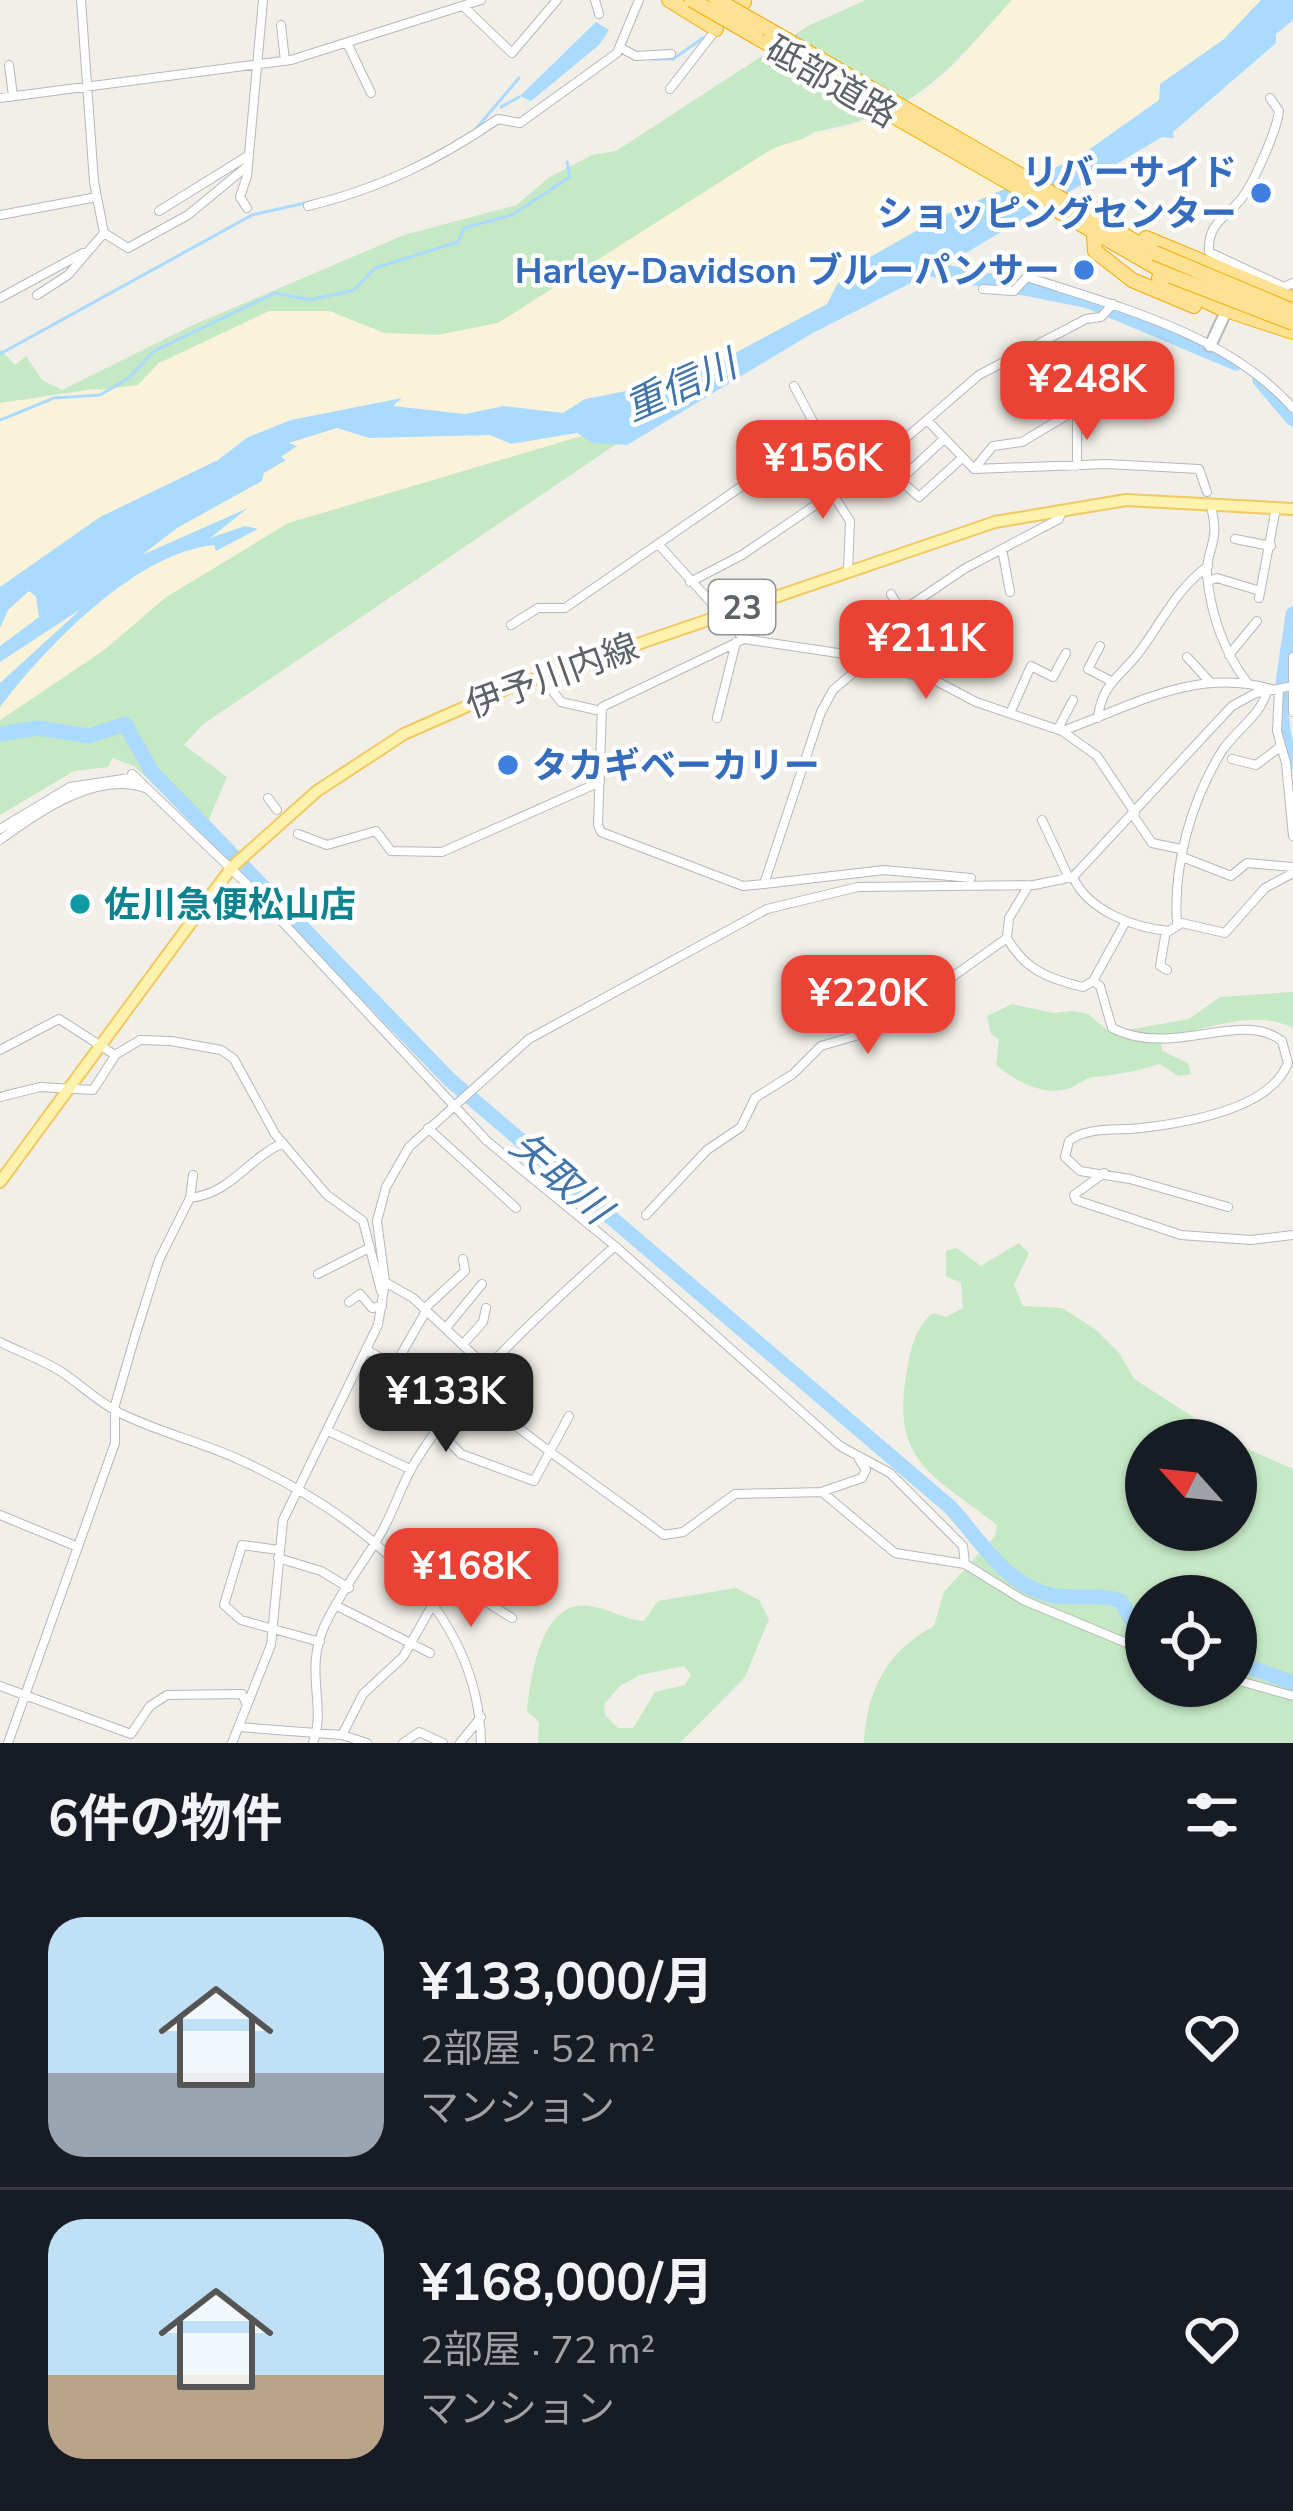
<!DOCTYPE html>
<html lang="ja">
<head>
<meta charset="utf-8">
<style>
  body { margin:0; font-family:"Nunito Sans","Noto Sans JP",sans-serif; background:#20242c; color:#f1f3f6; height:100vh; display:flex; flex-direction:column; font-size:45px; white-space:nowrap }
  * { box-sizing:border-box; margin:0 }
  p { font-size:39px; color:#9ea1a6 }
  .icon { flex:none; width:66px; height:66px; fill:none; stroke:currentColor; stroke-width:2; stroke-linecap:round; stroke-linejoin:round }
  .map { position:relative; height:1743px; overflow:hidden }
  .panel { display:flex; flex-direction:column; background:#171b24; flex:1 }
  .panel>* { flex:none }
  .needle { width:78px; rotate:297deg }
  .tools { position:absolute; left:1125px; top:1419px; display:grid; gap:24px }
  .tools a { display:grid; place-items:center; width:132px; height:132px; border-radius:50%; background:#171b24; box-shadow:0 3px 9px #0004; font-size:60px }
  .price { position:absolute; translate:-50% -102px; padding:0 27px; border-radius:24px; background:#ea4335; color:#fff; font-size:39px; line-height:78px; filter:drop-shadow(0 3px 6px #0008) }
  .price::after { content:''; position:absolute; left:50%; top:72px; width:36px; height:27px; margin-left:-18px; background:inherit; clip-path:polygon(0 0,100% 0,50% 100%) }
  .price.active { background:#222; color:#fff }
  ul { padding:0; list-style:none }
  li { display:flex; align-items:center; gap:36px; height:300px; padding:0 48px }
  li+li { border-top:3px solid #363941 }
  li span { display:grid; place-items:center; flex:none; width:336px; height:240px; border-radius:36px; color:#555 }
  li>.icon { margin-inline-start:auto }
  span .icon { width:144px; height:144px; fill:#fffc; stroke-width:1 }
  li b { font-size:51px }
  h2 { display:flex; justify-content:space-between; align-items:center; height:144px; padding:0 48px; font-size:51px }
  .map>svg:first-child { display:block }
  .green { fill:#c5e8c5; fill-rule:evenodd }
  .sand { fill:#fbf3d9 }
  .water { fill:#aadaff }
  .lines { fill:none; stroke-linecap:round; stroke-linejoin:round }
  .stream { stroke:#aadaff; stroke-width:3 }
  .river { stroke:#aadaff; stroke-width:15 }
  .street-casing { stroke:#b5b8bc; stroke-width:10 }
  .secondary-casing { stroke:#b6babf; stroke-width:14 }
  .primary-casing { stroke:#f2c960; stroke-width:14 }
  .highway-casing { stroke:#f9ab00; stroke-width:16 }
  .street { stroke:#fff; stroke-width:8 }
  .secondary { stroke:#fff; stroke-width:10 }
  .primary { stroke:#fff2af; stroke-width:10 }
  .highway { stroke:#fde293; stroke-width:14 }
  .highway-bridge-casing { stroke:#f9ab00; stroke-width:16; stroke-linecap:butt }
  .highway-bridge { stroke:#fde293; stroke-width:14 }
  .shop-dot { fill:#3f7fe0; stroke:#fff; stroke-width:4.5 }
  .culture-dot { fill:#0f9aa8; stroke:#fff; stroke-width:4.5 }
  .labels { text-anchor:middle; stroke-width:9; stroke-linejoin:round; paint-order:stroke }
  .shield { fill:#fff; stroke:#8f9295; stroke-width:3 }
  .shield-label { font-size:33px; font-weight:bold; fill:#5f6368 }
  .street-label { font-size:36px; fill:#5f6368; stroke:#fff }
  .shop-label { font-size:36px; font-weight:bold; fill:#366cbe; stroke:#fff; text-anchor:end }
  .culture-label { font-size:36px; font-weight:bold; fill:#0d838f; stroke:#fff; text-anchor:start }
  .water-label { font-size:39px; font-style:italic; fill:#4174aa; stroke:#fff }
</style>
</head>
<body>
<div class="map">
<svg width="1293" height="1743" viewBox="0 0 1293 1743">
  <rect width="100%" height="100%" fill="#f1efe8"/>
  <!-- green -->
  <path class="green" d="M866 0H1012C942 76 921 112 814 132L498 323 438 335 384 333 329 311 159 363 138 385 119 391 93 389 0 403V349L15 365 26 356 42 380 62 390 193 325 404 235 517 205 548 178 592 155 616 151 808 26Z
    M665 411 202 725 184 745 227 777 204 831 134 766 112 758 108 767 74 771 0 815V720L104 650 166 597 288 523Z
    M1293 992V1028C1254 1007 1202 1032 1161 1037L1162 1051 1188 1063 1191 1074 1178 1076 1160 1064C1137 1071 1117 1075 1093 1077 1083 1079 1077 1086 1067 1089 1042 1096 1014 1080 996 1065L999 1040 991 1034 987 1016 1012 1004 1053 1013 1072 1011 1088 1014 1111 1033 1189 1019 1220 997Z
    M1019 1243 1029 1253 1014 1285 1023 1306 1062 1308 1095 1329 1120 1354 1134 1379 1229 1440H1146V1530H1236V1444L1293 1469V1743H864C867 1690 886 1652 934 1626L944 1592 995 1536 997 1525C932 1474 890 1462 907 1370 911 1348 915 1328 933 1313L946 1317 963 1308 961 1283 946 1276V1251L956 1248 981 1266ZM1146 1596H1236V1686H1146Z
    M736 1588 759 1600 769 1619 745 1677 680 1743H538L539 1722 527 1711C531 1678 540 1599 589 1606 608 1608 625 1620 644 1621L658 1601ZM684 1666 691 1674 685 1685 655 1692 633 1728H618L605 1715 604 1704 620 1686 640 1675Z"/>
  <!-- sand -->
  <path class="sand" d="M1012 0H1293L1217 82 665 411 288 523 166 597 104 650 0 720V403L138 385 159 363 269 311H329L384 333 438 335 498 323 772 149C823 129 885 125 929 90 960 65 985 29 1012 0Z"/>
  <!-- water -->
  <path class="water" d="M1261 0H1293V20L1276 34V43L1173 132 1174 138 1162 137 942 267 811 334 627 445 593 443 577 433 511 444 490 435 369 438 337 428 289 443 297 446 281 457 286 460 264 473 262 481 177 528 142 555 248 508 210 538 245 526 258 529 216 551 214 545C135 553 47 646 0 707V683L81 609 0 662V646L39 617 36 597 29 591 8 610 0 628V587L100 517 218 460 248 437 291 420 402 398 393 406 465 414 504 406 563 413 585 399 646 387 718 362 827 304 837 284 858 264 942 216 1077 158 1159 100 1160 84 1224 39Z
    M596 22 609 30 599 45 531 101 520 96Z"/>
  <g class="lines">
    <!-- stream -->
    <path class="stream" d="M651 59H673L703 38
      M501 107 519 97
      M475 130 519 78
      M0 354 252 215 314 201
      M0 420 54 398 100 395 129 378 154 351 275 293 310 300 354 290 375 268 458 242 464 228 512 215 570 177 567 162"/>
    <!-- river -->
    <path class="river" d="M916 266 1089 301 1236 363
      M1260 380 1293 419
      M1293 614C1288 660 1270 720 1293 762
      M0 734 38 728 89 736 125 724 152 772 450 1080 950 1507C981 1540 1006 1588 1056 1596 1078 1599 1099 1593 1121 1601L1136 1628 1146 1634
      M1236 1662 1293 1683"/>
    <defs>
      <path id="street" d="M595 0 599 14
        M464 7 512 53 557 0
        M281 25 285 61
        M348 45 371 93
        M621 48 636 56 671 54
        M9 65 13 96
        M670 89 718 27
        M0 98 291 60 481 0
        M1270 98 1279 111C1277 130 1254 182 1242 198 1226 218 1207 223 1209 252L1284 287 1293 283
        M308 206C379 189 438 160 498 119L520 123 617 53 639 0
        M247 208 240 197 247 176 263 0
        M159 211 246 157
        M0 215 97 197
        M104 233 128 248 188 215 245 168
        M983 289 1014 291 1027 277C1119 307 1227 334 1293 408
        M37 295 68 275 104 233 94 182 81 0
        M0 298 83 253
        M927 420 974 469 1107 464 1199 469 1207 492
        M1077 420V466
        M819 433 857 474
        M944 439 900 480 919 497 961 459
        M794 463 818 499
        M974 469 993 446 1022 442 1067 415
        M830 490 850 521 848 571
        M1212 511C1220 542 1205 552 1207 576 1211 613 1223 650 1246 681
        M1235 539 1271 546
        M660 546 744 639 838 653 938 682 976 702 1062 731 1097 756 1135 813
        M1002 549 1010 592
        M1208 581 1217 578 1260 591
        M690 582 742 555 877 463 979 375 1086 319 1101 317 1113 304
        M891 594 900 610
        M1259 598 1276 508
        M511 625 538 608H565L819 433 794 386
        M744 639 602 707 598 825 601 832 743 886 764 884 821 712 833 690 865 663
        M1100 646 1088 669 1111 681
        M840 653 964 569 1059 519 1062 510
        M1229 655 1257 621
        M1187 657 1210 682
        M1293 657V712
        M543 678 561 702 601 711
        M1279 689 1277 731 1286 763 1293 836
        M1012 709 1031 666 1053 677 1066 653
        M717 718 736 642
        M1098 718C1101 686 1119 677 1137 655 1161 624 1175 590 1208 566
        M1058 729 1073 700
        M1062 731C1133 706 1195 667 1271 689
        M1232 759 1256 765 1280 747
        M132 774 247 884 487 1141 615 1246 840 1446 890 1473 963 1546 965 1564 895 1553 822 1492 735 1494 683 1532 664 1535C599 1486 531 1441 468 1388
        M268 798 277 810
        M1133 815 1152 843 1181 849
        M1042 820 1069 878
        M0 829 70 787 136 777
        M298 834 327 845 376 831 391 851 442 852 600 782
        M0 840C38 812 96 771 145 788
        M1185 858 1231 876 1247 863 1293 867
        M1073 877C1088 911 1135 928 1169 931L1182 923 1225 933 1265 888 1293 873
        M764 884 884 870 971 878
        M1126 921 1093 981 1100 986 1112 1028C1172 1059 1241 1009 1282 1041L1288 1063C1270 1110 1185 1123 1141 1128 1118 1131 1087 1126 1069 1141L1065 1157 1080 1171 1130 1179 1228 1207
        M1177 923C1173 866 1191 801 1222 751 1235 731 1262 714 1267 691
        M1166 931 1160 966 1167 970
        M1007 938 1009 918 1029 885
        M0 1050 59 1019 115 1055 140 1040 171 1041 221 1050 234 1059 275 1134 327 1195 363 1221 381 1291
        M0 1097 40 1087 93 1090 115 1056
        M428 1128 516 1208
        M1104 1173 1074 1195 1076 1200 1181 1235 1251 1240 1293 1235
        M190 1198 193 1175
        M646 1215 707 1150 741 1127 755 1098 793 1074 821 1046 879 1029 1007 938C1025 970 1049 979 1083 987L1093 981
        M318 1274 369 1248
        M385 1282 413 1298 486 1367
        M349 1302 360 1294 372 1308 382 1306
        M424 1309 465 1271 463 1259
        M446 1328 482 1284
        M0 1342C21 1353 47 1361 66 1375 83 1387 99 1402 118 1412 157 1432 199 1441 238 1459 353 1511 479 1604 481 1743
        M464 1343 483 1322 486 1308
        M367 1350 390 1363 399 1358 426 1311
        M437 1429 461 1454 534 1481 569 1416
        M328 1431 410 1469
        M824 1491 862 1478 866 1470 859 1459
        M0 1515 78 1547
        M388 1549 415 1557 512 1618
        M279 1550 242 1545 224 1605 241 1620 320 1642
        M278 1558 321 1571 349 1588
        M965 1564 1023 1600 1146 1651
        M337 1606 430 1653
        M1236 1680 1293 1696
        M0 1686 131 1734 150 1706 167 1695 242 1694 247 1705
        M239 1727 342 1735 367 1743
        M342 1735 363 1694 403 1657 459 1558
        M8 1743 115 1443V1405L136 1333 159 1260 190 1198C232 1193 247 1159 283 1143
        M232 1743 271 1645 283 1520 378 1325 385 1282 377 1221 386 1187 409 1147 529 1039 767 909 858 887 1034 885 1073 877 1232 706 1256 693 1293 686
        M313 1743C327 1705 304 1674 324 1627 338 1595 363 1564 381 1533 395 1509 402 1482 417 1459 470 1375 543 1311 615 1246
        M403 1743 419 1732 443 1743
        M460 1743 481 1717"/>
      <path id="secondary" d="M1210 346 1223 318"/>
      <path id="primary" d="M0 1182 232 867 317 791 404 734 506 689 995 522 1126 500 1293 509"/>
      <path id="highway" d="M669 0 716 29
        M740 0 744 2
        M768 29 1155 253
        M756 37 1171 276
        M1094 236 1095 251 1132 280 1194 306
        M1146 238 1293 299
        M1159 278 1220 308 1293 332"/>
    </defs>
    <!-- street casing -->
    <use href="#street" class="street-casing"/>
    <!-- secondary casing -->
    <use href="#secondary" class="secondary-casing"/>
    <!-- primary casing -->
    <use href="#primary" class="primary-casing"/>
    <!-- highway casing -->
    <use href="#highway" class="highway-casing"/>
    <!-- street -->
    <use href="#street" class="street"/>
    <!-- secondary -->
    <use href="#secondary" class="secondary"/>
    <!-- primary -->
    <use href="#primary" class="primary"/>
    <!-- highway -->
    <use href="#highway" class="highway"/>
    <defs>
      <path id="highway-bridge" d="M692 0 756 37
        M717 0 768 29
        M1155 253 1293 311
        M1171 276 1293 323"/>
    </defs>
    <!-- highway-bridge casing -->
    <use href="#highway-bridge" class="highway-bridge-casing"/>
    <!-- highway-bridge -->
    <use href="#highway-bridge" class="highway-bridge"/>
  </g>
  <!-- markers -->
  <g class="shop-dot">
    <circle cx="1261" cy="193" r="12"/>
    <circle cx="1084" cy="270" r="12"/>
    <circle cx="508" cy="765" r="12"/>
  </g>
  <circle class="culture-dot" cx="80" cy="904" r="12"/>
  <g class="labels">
    <!-- shield labels -->
    <rect class="shield" x="709" y="580" width="66" height="54" rx="9"/>
    <g class="shield-label">
      <text x="742" y="619">23</text>
    </g>
    <!-- street labels -->
    <g class="street-label">
      <text transform="translate(832 81) rotate(30)" y="13">砥部道路</text>
      <text transform="translate(552 675) rotate(-20)" y="13">伊予川内線</text>
    </g>
    <!-- shop labels -->
    <g class="shop-label">
      <text x="1237" y="185">リバーサイド<tspan x="1237" dy="41">ショッピングセンター</tspan></text>
      <text x="1060" y="283">Harley-Davidson ブルーパンサー</text>
      <text x="532" y="778" text-anchor="start">タカギベーカリー</text>
    </g>
    <!-- culture labels -->
    <g class="culture-label">
      <text x="104" y="917">佐川急便松山店</text>
    </g>
    <!-- water labels -->
    <g class="water-label">
      <text transform="translate(680 385) rotate(-24)" y="14">重信川</text>
      <text transform="translate(561 1177) rotate(41)" y="14">矢取川</text>
    </g>
  </g>
</svg>
<div class="tools">
<a><svg class="needle" viewBox="-14 -14 28 28"><path d="M0-13l5 13h-10z" fill="#e53935"/><path d="M0 13l5-13h-10z" fill="#9ea1a6"/></svg></a>
<a><svg class="icon" aria-label="locate" viewBox="0 0 24 24"><circle cx="12" cy="12" r="6"/><path d="M12 2v4M12 18v4M2 12h4M18 12h4"/></svg></a>
</div>
<b class="price" style="left:1087px;top:443px">¥248K</b>
<b class="price" style="left:823px;top:522px">¥156K</b>
<b class="price" style="left:926px;top:702px">¥211K</b>
<b class="price" style="left:868px;top:1057px">¥220K</b>
<b class="price active" style="left:446px;top:1455px">¥133K</b>
<b class="price" style="left:471px;top:1630px">¥168K</b>
</div>
<section class="panel">
<h2>6件の物件<svg class="icon" aria-label="filters" viewBox="0 0 24 24"><path d="M4 7h16M4 17h16"/><circle cx="9" cy="7" r="2"/><circle cx="15" cy="17" r="2"/></svg></h2>
<ul>
<li><span style="background:linear-gradient(#bfe0f5 65%,#9aa5b1 0)"><svg class="icon" aria-label="home" viewBox="0 0 24 24"><path d="M3 11l9-7 9 7M6 9v11h12V9"/></svg></span><div><b>¥133,000/月</b><p>2部屋 · 52 m²</p><p>マンション</p></div><svg class="icon" aria-label="heart" viewBox="0 0 24 24"><path d="M12 20l-8-8c-3-5 5-10 8-4 3-6 11-1 8 4z"/></svg></li>
<li><span style="background:linear-gradient(#bfe0f5 65%,#b9a48a 0)"><svg class="icon" aria-label="home" viewBox="0 0 24 24"><path d="M3 11l9-7 9 7M6 9v11h12V9"/></svg></span><div><b>¥168,000/月</b><p>2部屋 · 72 m²</p><p>マンション</p></div><svg class="icon" aria-label="heart" viewBox="0 0 24 24"><path d="M12 20l-8-8c-3-5 5-10 8-4 3-6 11-1 8 4z"/></svg></li>
</ul>
</section>
</body>
</html>
